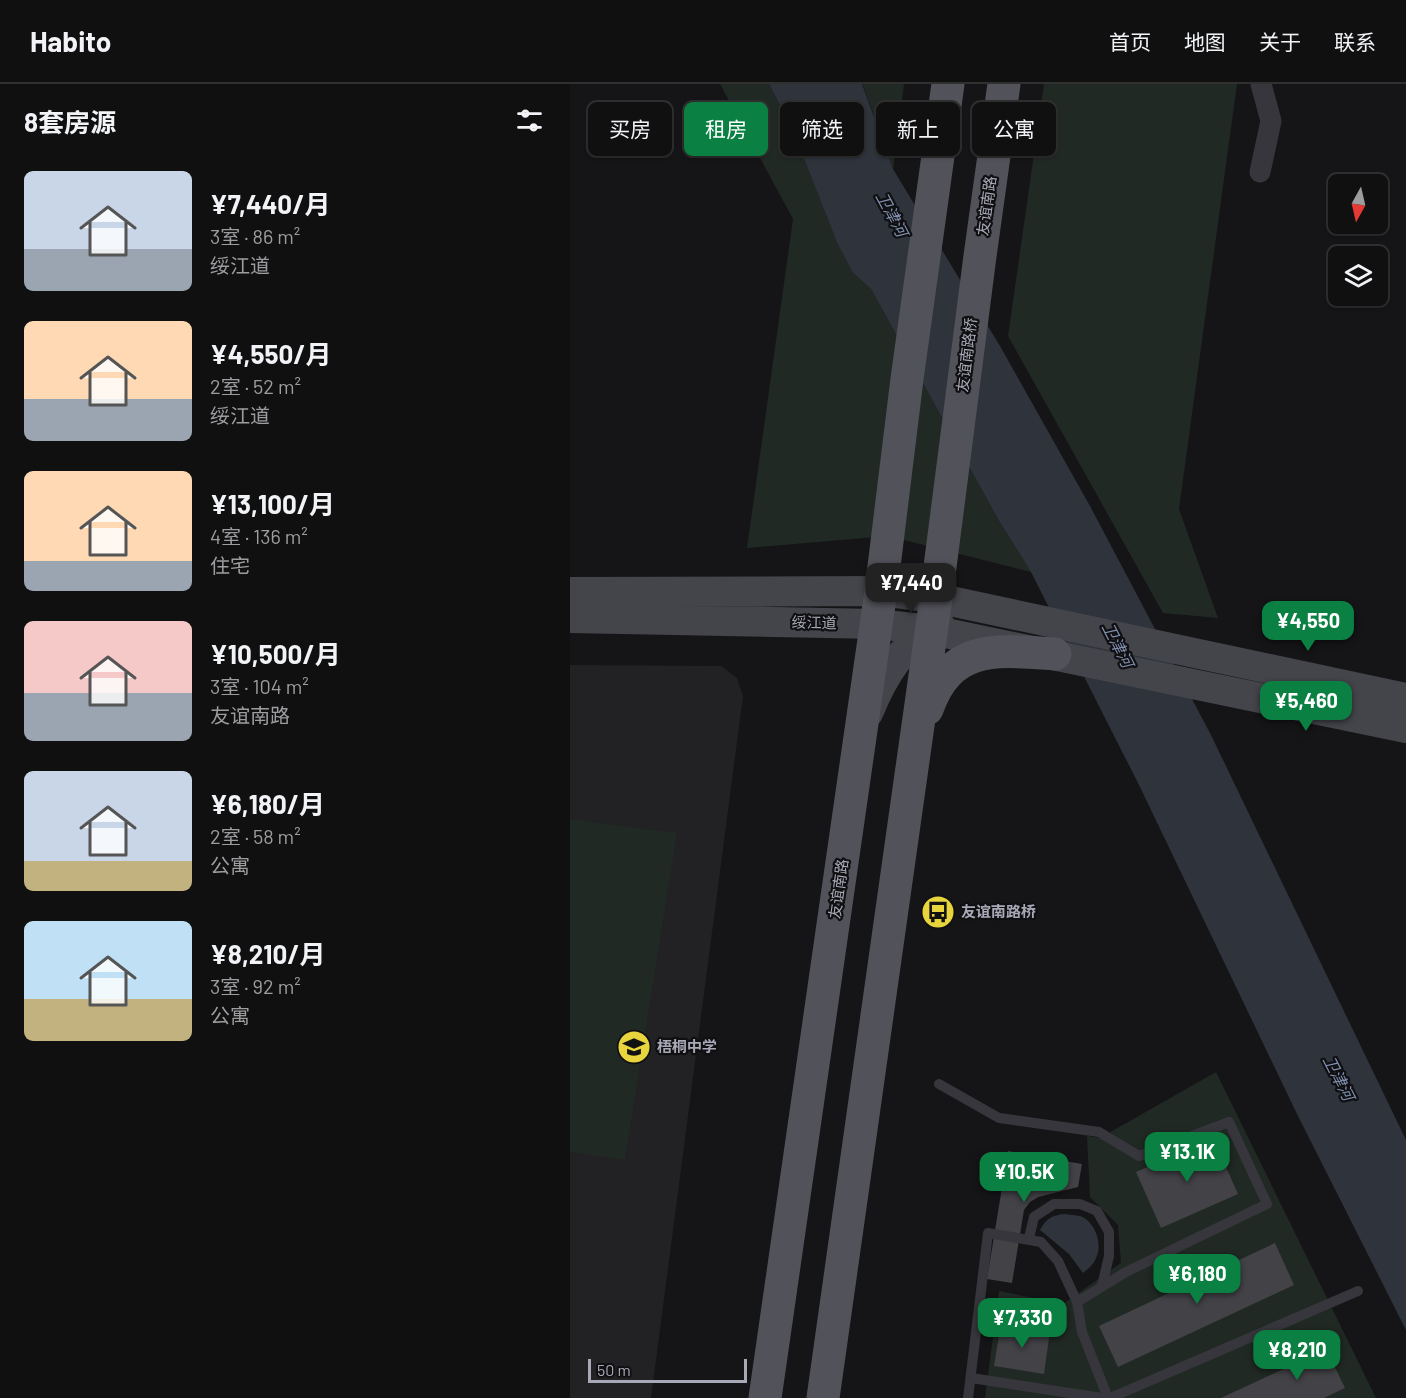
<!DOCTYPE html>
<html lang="zh">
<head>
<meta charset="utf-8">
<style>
  body { margin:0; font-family:Barlow,"Noto Sans SC",sans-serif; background:#1e1e1f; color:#f1f3f6; height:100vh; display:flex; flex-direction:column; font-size:22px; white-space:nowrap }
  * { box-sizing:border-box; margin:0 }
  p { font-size:20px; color:#9c9d9f }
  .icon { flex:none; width:33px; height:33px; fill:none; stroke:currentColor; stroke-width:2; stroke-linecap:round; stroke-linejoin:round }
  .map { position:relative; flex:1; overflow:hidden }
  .details { display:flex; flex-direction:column; background:#101011; width:570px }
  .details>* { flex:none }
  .hud { position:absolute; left:18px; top:18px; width:570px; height:54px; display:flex; gap:12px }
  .needle { width:39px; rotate:188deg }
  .fabs { position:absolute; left:758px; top:90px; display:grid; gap:12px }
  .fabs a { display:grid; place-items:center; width:60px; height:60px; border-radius:9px; background:#101011; box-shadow:0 2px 4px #0004,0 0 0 2px #303031; font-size:30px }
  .scale { position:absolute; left:18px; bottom:15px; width:159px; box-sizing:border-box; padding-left:6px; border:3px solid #a8a9b6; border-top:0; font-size:16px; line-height:21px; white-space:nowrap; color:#a8a9b6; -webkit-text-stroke:4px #101012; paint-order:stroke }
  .price { position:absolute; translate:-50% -51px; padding:0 14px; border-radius:12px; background:#0b8043; color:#fff; font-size:20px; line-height:39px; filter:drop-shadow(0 2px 3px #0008) }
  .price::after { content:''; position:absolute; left:50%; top:36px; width:18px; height:14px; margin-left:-9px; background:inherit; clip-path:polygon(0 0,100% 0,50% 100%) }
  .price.current { background:#222; color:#fff }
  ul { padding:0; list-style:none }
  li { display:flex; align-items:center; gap:18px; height:150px; padding:0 24px }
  li span { display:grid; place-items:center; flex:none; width:168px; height:120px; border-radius:9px; color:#555 }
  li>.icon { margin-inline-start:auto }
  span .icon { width:72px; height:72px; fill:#fffc; stroke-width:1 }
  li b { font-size:26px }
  h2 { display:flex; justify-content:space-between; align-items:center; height:72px; padding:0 24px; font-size:26px }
  .pill { padding:0 21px; border-radius:9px; background:#101011; box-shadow:0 2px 4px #0004,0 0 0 2px #303031; font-size:21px; line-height:54px }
  .pill.current { background:#0b8043; color:#fff }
  header { display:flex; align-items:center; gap:36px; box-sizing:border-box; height:84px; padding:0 30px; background:#101011; border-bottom:2px solid #303031 }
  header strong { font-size:28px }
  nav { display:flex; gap:33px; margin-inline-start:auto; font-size:21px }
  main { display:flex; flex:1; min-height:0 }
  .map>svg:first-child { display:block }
  .built { fill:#222124 }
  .green { fill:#212924 }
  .water { fill:#2e333c }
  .building { fill:#424247 }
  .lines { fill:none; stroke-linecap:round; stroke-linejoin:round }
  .service { stroke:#37363c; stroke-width:10 }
  .minor { stroke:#37363c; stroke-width:21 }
  .secondary { stroke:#44454b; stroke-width:30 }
  .primary { stroke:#52525a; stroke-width:33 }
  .labels { text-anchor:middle; stroke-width:4.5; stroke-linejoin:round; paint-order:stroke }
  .street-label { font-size:15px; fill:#a8a9b6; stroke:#101012 }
  .poi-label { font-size:15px; font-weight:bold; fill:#a8a9b6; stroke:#101012; text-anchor:start }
  .water-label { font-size:16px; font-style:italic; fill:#808fb0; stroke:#101012 }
</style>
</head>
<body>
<header>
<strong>Habito</strong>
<nav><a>首页</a><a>地图</a><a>关于</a><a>联系</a></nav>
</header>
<main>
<section class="details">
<h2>8套房源<svg class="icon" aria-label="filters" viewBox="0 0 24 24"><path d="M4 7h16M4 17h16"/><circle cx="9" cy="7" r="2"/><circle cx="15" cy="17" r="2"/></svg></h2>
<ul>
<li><span style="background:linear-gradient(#c9d6e8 65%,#9aa5b1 0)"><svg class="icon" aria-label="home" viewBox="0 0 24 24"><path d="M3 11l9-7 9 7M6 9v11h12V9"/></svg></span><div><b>¥7,440/月</b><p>3室 · 86 m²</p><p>绥江道</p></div></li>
<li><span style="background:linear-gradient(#ffd9b3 65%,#9aa5b1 0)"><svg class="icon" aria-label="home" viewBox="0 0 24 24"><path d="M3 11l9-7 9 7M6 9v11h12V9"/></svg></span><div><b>¥4,550/月</b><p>2室 · 52 m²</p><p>绥江道</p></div></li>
<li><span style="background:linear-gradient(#ffd9b3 75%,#9aa5b1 0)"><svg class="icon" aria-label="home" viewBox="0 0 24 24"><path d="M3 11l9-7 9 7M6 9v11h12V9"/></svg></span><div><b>¥13,100/月</b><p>4室 · 136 m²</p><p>住宅</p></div></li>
<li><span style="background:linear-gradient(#f6c9c9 60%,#9aa5b1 0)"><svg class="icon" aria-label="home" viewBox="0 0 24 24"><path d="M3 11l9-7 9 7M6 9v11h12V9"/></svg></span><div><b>¥10,500/月</b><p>3室 · 104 m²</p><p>友谊南路</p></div></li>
<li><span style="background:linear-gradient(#c9d6e8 75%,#c2b280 0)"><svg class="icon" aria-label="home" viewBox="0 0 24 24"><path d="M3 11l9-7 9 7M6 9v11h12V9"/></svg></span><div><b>¥6,180/月</b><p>2室 · 58 m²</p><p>公寓</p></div></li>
<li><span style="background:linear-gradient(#bfe0f5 65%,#c2b280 0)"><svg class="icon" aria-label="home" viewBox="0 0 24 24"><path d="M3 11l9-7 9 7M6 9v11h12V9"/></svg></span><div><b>¥8,210/月</b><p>3室 · 92 m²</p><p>公寓</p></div></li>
</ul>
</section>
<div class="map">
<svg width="836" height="1314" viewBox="0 0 836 1314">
  <rect width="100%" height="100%" fill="#151517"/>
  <!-- built -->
  <path class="built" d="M0 581 151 582 167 594 173 612 81 1314H0Z"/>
  <!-- green -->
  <path class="green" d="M150 0H199L223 46 283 189 301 205 429 437 461 488 318 452 177 464 223 135Z
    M292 0H334L323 85 293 1Z
    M474 0H667L609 425 648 534 593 529 438 252Z
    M0 735 107 749 55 1076 0 1068Z
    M646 988 806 1314H415L429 1207 493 1220 551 1179 548 1141 520 1113 517 1052 530 1054Z"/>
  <!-- water -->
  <path class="water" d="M199 0H292L323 85 430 262 520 422 641 651 836 1056V1246L727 1030 569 701 461 488 429 437 301 205 283 189 267 158 223 46Z
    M495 1130C499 1131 506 1131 510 1132 525 1137 533 1160 526 1174 524 1180 518 1185 513 1189L499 1170 470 1146C476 1135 482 1131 495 1130Z"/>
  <!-- building -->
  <path class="building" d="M643 1054 668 1110 591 1144 566 1088Z
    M438 1067 512 1080 508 1103 468 1113 460 1118 454 1126 442 1199 417 1195Z
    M705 1159 724 1201 548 1283 529 1242Z
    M431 1239 480 1247 474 1290 424 1282Z
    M756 1265 775 1304 754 1314H651Z"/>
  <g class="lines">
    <!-- service -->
    <path class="service" d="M369 1000 429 1034 529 1048 569 1072 659 1038 697 1120 556 1188 507 1218
      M459 1154 464 1133 484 1120H510L527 1127 539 1148V1172L532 1202
      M401 1294 532 1314
      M398 1314 418 1149 471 1158 488 1177 507 1218 512 1248 538 1314
      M540 1314 788 1207"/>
    <!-- minor -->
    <path class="minor" d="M690 88 701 37 691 0"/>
    <!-- secondary -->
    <path class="secondary" d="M0 508 311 507 366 514 836 614
      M0 534 307 540 361 546 836 644
      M298 629C312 595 333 555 371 543"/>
    <!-- primary -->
    <path class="primary" d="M357 625C380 559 427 566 485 570
      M195 1314 311 507 337 295 378 0
      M253 1314 366 514 410 172 434 0"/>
  </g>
  <!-- icons -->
  <defs>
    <symbol id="bus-disc" viewBox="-11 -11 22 22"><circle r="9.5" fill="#e8d43c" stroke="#101012"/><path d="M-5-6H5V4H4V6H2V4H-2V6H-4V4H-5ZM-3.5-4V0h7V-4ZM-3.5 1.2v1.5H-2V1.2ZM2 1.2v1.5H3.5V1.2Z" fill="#111"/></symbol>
    <symbol id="school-disc" viewBox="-11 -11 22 22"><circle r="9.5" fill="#e8d43c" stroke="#101012"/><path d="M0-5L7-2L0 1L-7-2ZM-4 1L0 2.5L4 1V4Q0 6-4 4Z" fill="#111"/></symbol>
  </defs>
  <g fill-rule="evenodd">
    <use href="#bus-disc" x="349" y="809" width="38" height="38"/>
    <use href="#school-disc" x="45" y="944" width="38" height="38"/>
  </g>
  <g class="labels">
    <!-- street labels -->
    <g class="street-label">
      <text transform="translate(417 122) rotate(-82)" y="5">友谊南路</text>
      <text transform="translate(397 271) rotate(-83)" y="5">友谊南路桥</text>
      <text transform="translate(244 539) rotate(1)" y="5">绥江道</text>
      <text transform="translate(269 805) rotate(-82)" y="5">友谊南路</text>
    </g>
    <!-- poi labels -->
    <g class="poi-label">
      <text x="391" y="833">友谊南路桥</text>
      <text x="87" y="968">梧桐中学</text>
    </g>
    <!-- water labels -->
    <g class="water-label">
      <text transform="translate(322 130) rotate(62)" y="6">卫津河</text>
      <text transform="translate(548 561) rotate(63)" y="6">卫津河</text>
      <text transform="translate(769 994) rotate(63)" y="6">卫津河</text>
    </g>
  </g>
</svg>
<div class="fabs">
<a><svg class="needle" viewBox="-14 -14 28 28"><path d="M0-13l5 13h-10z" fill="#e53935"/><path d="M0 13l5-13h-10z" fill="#9c9d9f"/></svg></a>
<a><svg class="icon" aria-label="layers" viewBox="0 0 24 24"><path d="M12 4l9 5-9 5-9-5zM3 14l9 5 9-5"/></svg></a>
</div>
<div class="scale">50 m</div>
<b class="price current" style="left:341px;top:530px">¥7,440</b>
<b class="price" style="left:738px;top:568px">¥4,550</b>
<b class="price" style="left:736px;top:648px">¥5,460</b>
<b class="price" style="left:617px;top:1099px">¥13.1K</b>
<b class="price" style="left:454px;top:1119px">¥10.5K</b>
<b class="price" style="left:627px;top:1221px">¥6,180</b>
<b class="price" style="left:452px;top:1265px">¥7,330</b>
<b class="price" style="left:727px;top:1297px">¥8,210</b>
<div class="hud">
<a class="pill">买房</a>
<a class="pill current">租房</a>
<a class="pill">筛选</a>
<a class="pill">新上</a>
<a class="pill">公寓</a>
</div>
</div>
</main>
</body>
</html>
